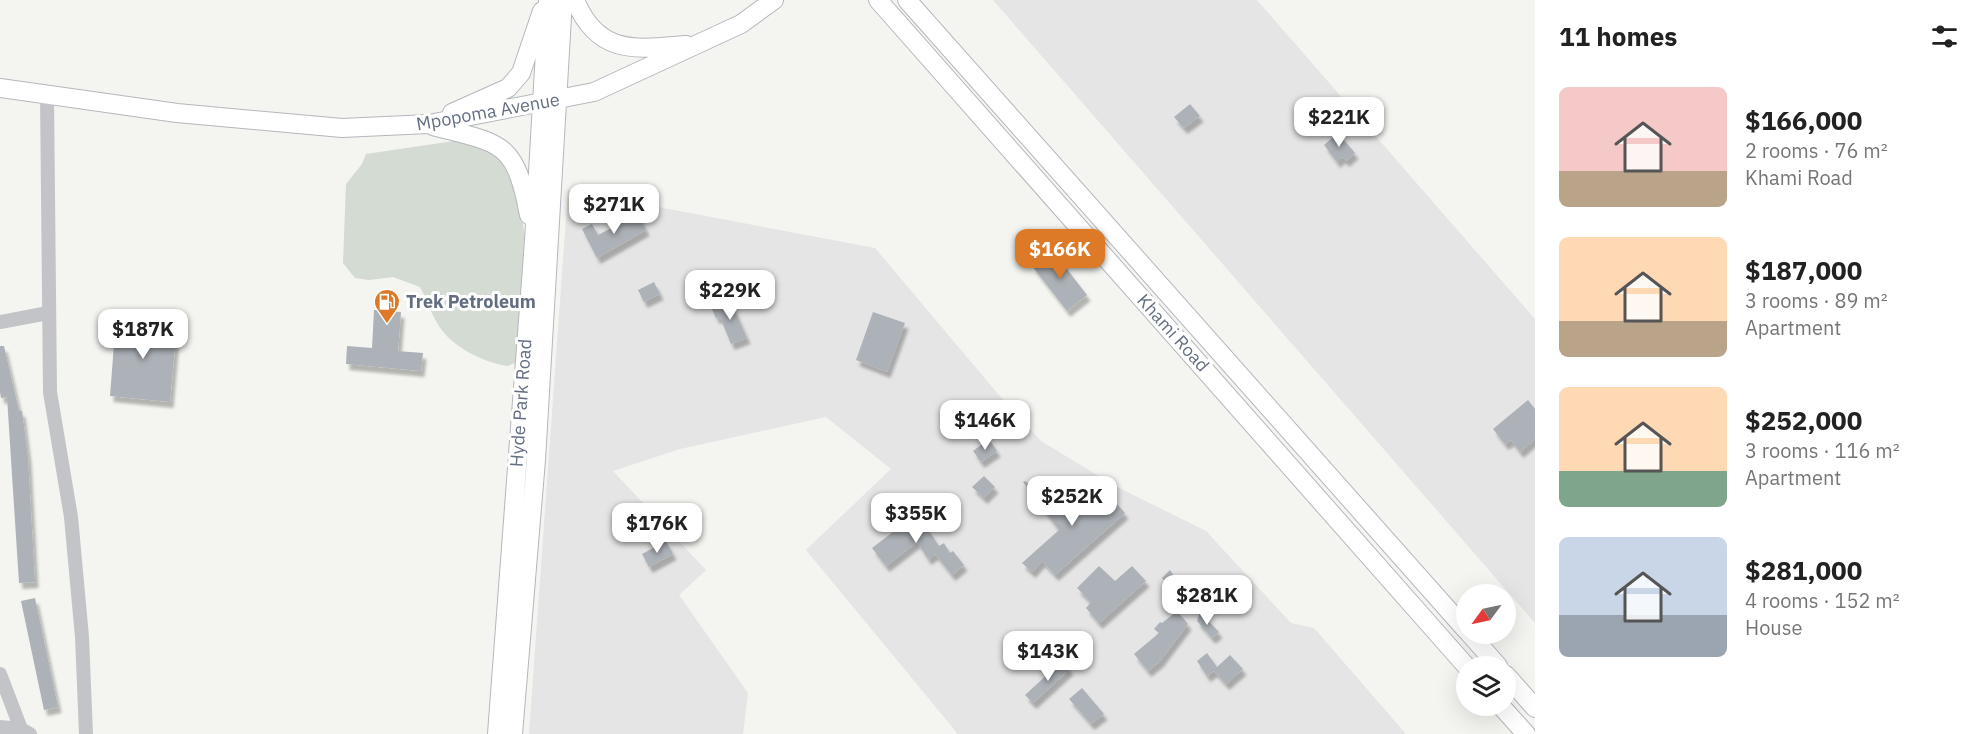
<!DOCTYPE html>
<html lang="en">
<head>
<meta charset="utf-8">
<style>
  body { margin:0; font-family:"IBM Plex Sans",sans-serif; background:#f6f6f6; color:#222; height:100vh; display:flex; flex-direction:column; font-size:22px; white-space:nowrap }
  * { box-sizing:border-box; margin:0 }
  p { font-size:20px; color:#767676 }
  .icon { flex:none; width:33px; height:33px; fill:none; stroke:currentColor; stroke-width:2; stroke-linecap:round; stroke-linejoin:round }
  .map { position:relative; flex:1; overflow:hidden }
  .sheet { display:flex; flex-direction:column; background:#fff; width:450px }
  .sheet>* { flex:none }
  .needle { width:39px; rotate:237deg }
  .buttons { position:absolute; left:1456px; top:584px; display:grid; gap:12px }
  .buttons a { display:grid; place-items:center; width:60px; height:60px; border-radius:50%; background:#fff; box-shadow:0 6px 24px #0002; font-size:30px }
  .price { position:absolute; translate:-50% -51px; padding:0 14px; border-radius:12px; background:#fff; color:#222; font-size:20px; line-height:39px; filter:drop-shadow(0 2px 3px #0008) }
  .price::after { content:''; position:absolute; left:50%; top:36px; width:18px; height:14px; margin-left:-9px; background:inherit; clip-path:polygon(0 0,100% 0,50% 100%) }
  .price.current { background:#dd7a28; color:#fff }
  ul { padding:0; list-style:none }
  li { display:flex; align-items:center; gap:18px; height:150px; padding:0 24px }
  li span { display:grid; place-items:center; flex:none; width:168px; height:120px; border-radius:9px; color:#555 }
  li>.icon { margin-inline-start:auto }
  span .icon { width:72px; height:72px; fill:#fffc; stroke-width:1 }
  li b { font-size:26px }
  h2 { display:flex; justify-content:space-between; align-items:center; height:72px; padding:0 24px; font-size:26px }
  main { display:flex; flex:1; min-height:0 }
  .map>svg:first-child { display:block }
  .built { fill:#e4e5e4 }
  .green { fill:#d3dbd2 }
  .building { fill:#adb2b8; filter:url(#shadow) }
  .lines { fill:none; stroke-linecap:round; stroke-linejoin:round }
  .secondary-casing { stroke:#b4b7bc; stroke-width:20 }
  .street { stroke:#c2c4c8; stroke-width:14 }
  .secondary { stroke:#fff; stroke-width:18 }
  .labels { text-anchor:middle; stroke-width:6; stroke-linejoin:round; paint-order:stroke }
  .street-label { font-size:18px; fill:#646e81; stroke:#fff }
  .poi-label { font-size:18px; font-weight:bold; fill:#646e81; stroke:#fff; text-anchor:start }
</style>
</head>
<body>
<main>
<div class="map">
<svg width="1535" height="734" viewBox="0 0 1535 734">
  <defs>
    <filter id="shadow"><feDropShadow dx="3.5" dy="6" stdDeviation="1.5" flood-color="#0004"/></filter>
  </defs>
  <rect width="100%" height="100%" fill="#f4f4f0"/>
  <!-- built -->
  <path class="built" d="M993 0H1257L1535 319V623Z
    M568 190 875 248 998 394 1041 441 1115 486 1206 531 1291 623 1314 628 1406 734H958L806 550 891 469 826 417 680 449 613 471 706 570 679 595 748 693 743 734H529Z"/>
  <!-- green -->
  <path class="green" d="M461 140 484 143 515 173 527 249 515 363 507 366C483 362 452 347 439 326 431 314 427 299 420 287L393 277 369 280 355 278 343 263 346 184 362 164 366 154Z"/>
  <!-- building -->
  <path class="building" d="M1190 104 1200 116 1184 128 1174 117Z
    M1338 133 1355 153 1346 161 1342 157 1337 162 1324 145Z
    M638 214 646 230 597 258 582 229 592 224 598 235Z
    M1052 250 1087 295 1067 311 1032 266Z
    M654 282 660 294 644 302 638 290Z
    M730 300 747 338 731 344 720 317 716 318 711 307Z
    M374 310 401 312 398 351 423 353 421 371 346 364 347 346 372 348Z
    M873 312 905 323 887 372 856 360Z
    M116 318 177 324 170 402 110 396Z
    M0 346H4L19 411H22L28 458 35 582 19 583 7 397 1 398 0 392Z
    M1528 400 1535 409V439L1520 452 1511 440 1505 444 1493 429Z
    M989 439 997 451 981 462 973 451Z
    M984 476 995 487 984 498 972 487Z
    M1025 481 1050 499 1064 488 1086 506 1104 490 1125 513 1055 575 1042 561 1032 572 1022 563 1059 530 1023 482Z
    M915 510 939 546 944 543 950 553 953 551 964 565 952 575 935 554 928 559 917 542 886 566 872 548 910 519 907 515Z
    M666 541 673 554 649 567 642 554Z
    M1099 566 1115 581 1132 566 1146 581 1099 623 1086 608 1091 602 1077 588Z
    M1170 570 1185 592 1178 598 1162 578Z
    M35 598 58 707 44 710 21 601Z
    M1177 611 1188 624 1160 661 1148 671 1134 654 1159 633 1154 629 1160 622 1162 623Z
    M1200 612 1219 632 1212 638 1197 621Z
    M1207 653 1217 667 1230 655 1243 669 1226 684 1214 671 1207 676 1197 661Z
    M1063 660 1070 669 1033 703 1025 695Z
    M1082 688 1104 714 1091 724 1069 699Z"/>
  <g class="lines">
    <defs>
      <path id="secondary" d="M575 0C598 56 636 49 686 45
        M878 0 1467 667
        M907 0 1467 631
        M0 88 177 113 342 128 429 124 594 92 741 24 774 0
        M452 113 508 88 521 73 542 11
        M433 126C501 144 515 140 529 215
        M1469 633 1498 666
        M1506 675 1535 708
        M1500 705 1526 734
        M497 734 534 241 548 0
        M513 734 536 460 563 0"/>
    </defs>
    <!-- secondary casing -->
    <use href="#secondary" class="secondary-casing"/>
    <!-- street -->
    <path class="street" d="M47 95 50 392 71 517 82 637 86 734
      M0 322 48 313
      M0 674 21 729
      M0 727 21 729 30 734"/>
    <!-- secondary -->
    <use href="#secondary" class="secondary"/>
  </g>
  <!-- icons -->
  <defs>
    <symbol id="fuel-pin" viewBox="-11 -11 22 30"><path d="M0 17L-7.5 6A9.5 9.5 0 1 1 7.5 6Z" fill="#dd7a28" stroke="#fff"/><path d="M-5.5-6h7V0h2V4h1.3V-2.5L3-4.5l.8-.8L6-3V5H2.5V1h-1V6h-7ZM-4.2-4.7v3.2H.2V-4.7Z" fill="#fff"/></symbol>
  </defs>
  <g fill-rule="evenodd">
    <use href="#fuel-pin" x="372" y="287" width="30" height="40"/>
  </g>
  <g class="labels">
    <!-- street labels -->
    <g class="street-label">
      <text transform="translate(488 112) rotate(-10)" y="6">Mpopoma Avenue</text>
      <text transform="translate(1173 333) rotate(48)" y="6">Khami Road</text>
      <text transform="translate(521 403) rotate(-86)" y="6">Hyde Park Road</text>
    </g>
    <!-- poi labels -->
    <g class="poi-label">
      <text x="406" y="308">Trek Petroleum</text>
    </g>
  </g>
</svg>
<div class="buttons">
<a><svg class="needle" viewBox="-14 -14 28 28"><path d="M0-13l5 13h-10z" fill="#e53935"/><path d="M0 13l5-13h-10z" fill="#767676"/></svg></a>
<a><svg class="icon" aria-label="layers" viewBox="0 0 24 24"><path d="M12 4l9 5-9 5-9-5zM3 14l9 5 9-5"/></svg></a>
</div>
<b class="price" style="left:1339px;top:148px">$221K</b>
<b class="price" style="left:614px;top:235px">$271K</b>
<b class="price current" style="left:1060px;top:280px">$166K</b>
<b class="price" style="left:730px;top:321px">$229K</b>
<b class="price" style="left:143px;top:360px">$187K</b>
<b class="price" style="left:985px;top:451px">$146K</b>
<b class="price" style="left:1072px;top:527px">$252K</b>
<b class="price" style="left:916px;top:544px">$355K</b>
<b class="price" style="left:657px;top:554px">$176K</b>
<b class="price" style="left:1207px;top:626px">$281K</b>
<b class="price" style="left:1048px;top:682px">$143K</b>
</div>
<section class="sheet">
<h2>11 homes<svg class="icon" aria-label="filters" viewBox="0 0 24 24"><path d="M4 7h16M4 17h16"/><circle cx="9" cy="7" r="2"/><circle cx="15" cy="17" r="2"/></svg></h2>
<ul>
<li><span style="background:linear-gradient(#f6c9c9 70%,#b9a48a 0)"><svg class="icon" aria-label="home" viewBox="0 0 24 24"><path d="M3 11l9-7 9 7M6 9v11h12V9"/></svg></span><div><b>$166,000</b><p>2 rooms · 76 m²</p><p>Khami Road</p></div></li>
<li><span style="background:linear-gradient(#ffd9b3 70%,#b9a48a 0)"><svg class="icon" aria-label="home" viewBox="0 0 24 24"><path d="M3 11l9-7 9 7M6 9v11h12V9"/></svg></span><div><b>$187,000</b><p>3 rooms · 89 m²</p><p>Apartment</p></div></li>
<li><span style="background:linear-gradient(#ffd9b3 70%,#7fa58c 0)"><svg class="icon" aria-label="home" viewBox="0 0 24 24"><path d="M3 11l9-7 9 7M6 9v11h12V9"/></svg></span><div><b>$252,000</b><p>3 rooms · 116 m²</p><p>Apartment</p></div></li>
<li><span style="background:linear-gradient(#c9d6e8 65%,#9aa5b1 0)"><svg class="icon" aria-label="home" viewBox="0 0 24 24"><path d="M3 11l9-7 9 7M6 9v11h12V9"/></svg></span><div><b>$281,000</b><p>4 rooms · 152 m²</p><p>House</p></div></li>
</ul>
</section>
</main>
</body>
</html>
